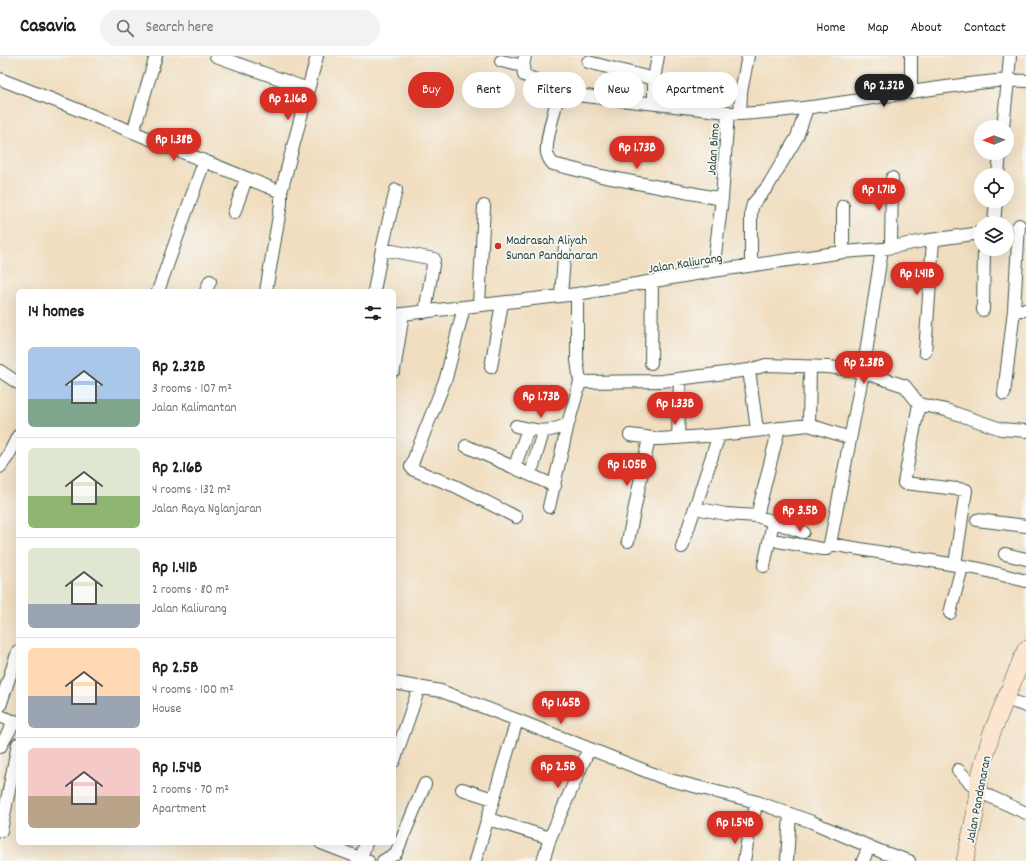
<!DOCTYPE html>
<html lang="en">
<head>
<meta charset="utf-8">
<style>
  body { margin:0; font-family:Dekko,sans-serif; background:#f2f2f2; color:#202124; height:100vh; display:flex; flex-direction:column; font-size:15px; white-space:nowrap }
  * { box-sizing:border-box; margin:0 }
  p { font-size:13px; color:#757577 }
  .icon { flex:none; width:22px; height:22px; fill:none; stroke:currentColor; stroke-width:2; stroke-linecap:round; stroke-linejoin:round }
  .map { position:relative; flex:1; overflow:hidden }
  .sheet { position:absolute; left:16px; top:233px; width:380px; height:556px; display:flex; flex-direction:column; background:#fff; border-radius:6px; box-shadow:0 4px 16px #0002 }
  .sheet>* { flex:none }
  .hud { position:absolute; left:408px; top:16px; width:380px; height:36px; display:flex; gap:8px }
  .needle { width:26px; rotate:269deg }
  .buttons { position:absolute; left:974px; top:64px; display:grid; gap:8px }
  .buttons a { display:grid; place-items:center; width:40px; height:40px; border-radius:50%; background:#fff; box-shadow:0 4px 16px #0002; font-size:20px }
  .price { position:absolute; translate:-50% -34px; padding:0 9px; border-radius:14px; background:#d93025; color:#fff; font-size:13px; line-height:26px; filter:drop-shadow(0 1px 2px #0008) }
  .price::after { content:''; position:absolute; left:50%; top:24px; width:12px; height:9px; margin-left:-6px; background:inherit; clip-path:polygon(0 0,100% 0,50% 100%) }
  .price.on { background:#222; color:#fff }
  ul { padding:0; list-style:none }
  li { display:flex; align-items:center; gap:12px; height:100px; padding:0 12px }
  li+li { border-top:1px solid #e0e0e0 }
  li span { display:grid; place-items:center; flex:none; width:112px; height:80px; border-radius:6px; color:#555 }
  li>.icon { margin-inline-start:auto }
  span .icon { width:48px; height:48px; fill:#fffc; stroke-width:1 }
  li b { font-size:17px }
  h2 { display:flex; justify-content:space-between; align-items:center; height:48px; padding:0 12px; font-size:17px }
  .pill { padding:0 14px; border-radius:18px; background:#fff; box-shadow:0 4px 16px #0002; font-size:14px; line-height:36px }
  .pill.on { background:#d93025; color:#fff }
  header { display:flex; align-items:center; gap:24px; box-sizing:border-box; height:56px; padding:0 20px; background:#fff; border-bottom:1px solid #e0e0e0 }
  header strong { font-size:19px }
  nav { display:flex; gap:22px; margin-inline-start:auto; font-size:14px }
  .search { width:280px; height:36px; background:#f2f2f2; display:flex; align-items:center; gap:10px; box-sizing:border-box; padding:0 14px; border-radius:22px; color:#757577; font-size:15px }
  .map>svg:first-child { display:block }
  .lines { fill:none; stroke-linecap:round; stroke-linejoin:round }
  .street-casing { stroke:#3e5549; stroke-width:14 }
  .secondary-casing { stroke:#3e5549; stroke-width:18 }
  .street { stroke:#fff; stroke-width:12 }
  .secondary { stroke:#fce5cf; stroke-width:17 }
  .poi-dot { fill:#c8321e; stroke:#f6f6f2; stroke-width:1.5 }
  .labels { text-anchor:middle; stroke-width:3.5; stroke-linejoin:round; paint-order:stroke }
  .street-label { font-size:13px; fill:#1f3d34; stroke:#f6f6f2 }
  .poi-label { font-size:13px; fill:#1f3d34; stroke:#f6f6f2; text-anchor:start }
</style>
</head>
<body>
<header>
<strong>Casavia</strong>
<div class="search"><svg class="icon" aria-label="search" viewBox="0 0 24 24"><circle cx="10" cy="10" r="6"/><path d="M15 15l6 6"/></svg>Search here</div>
<nav><a>Home</a><a>Map</a><a>About</a><a>Contact</a></nav>
</header>
<div class="map">
<svg width="1026" height="805" viewBox="0 0 1026 805">
  <rect width="100%" height="100%" fill="#f6f6f2"/>
  <filter id="ink" filterUnits="userSpaceOnUse"><feTurbulence type="fractalNoise" baseFrequency=".025" numOctaves="2"/><feDisplacementMap in="SourceGraphic" scale="8" xChannelSelector="R" yChannelSelector="G"/><feConvolveMatrix kernelMatrix="1 2 1 2 8 2 1 2 1" color-interpolation-filters="sRGB"/></filter>
  <filter id="wash" filterUnits="userSpaceOnUse"><feTurbulence type="fractalNoise" baseFrequency=".012" numOctaves="4" result="noise"/><feDisplacementMap in="SourceGraphic" scale="16" xChannelSelector="R" yChannelSelector="G"/><feGaussianBlur stdDeviation="0.9" result="paint"/><feColorMatrix in="noise" values="0 0 0 0 0 0 0 0 0 0 0 0 0 0 0 0 0 1.4 0 .05"/><feComposite in="paint" operator="in"/></filter>
  <g filter="url(#wash)">
    <rect width="100%" height="100%" fill="#f1dec0"/>
  </g>
  <g filter="url(#ink)">
    <g class="lines">
      <defs>
        <path id="street" d="M216 0 308 33
          M525 0 523 10 524 19 564 36 585 40 728 56 722 143 713 215
          M911 0V35
          M1010 0 1008 24 1026 25
          M501 5 523 10
          M588 6 654 23
          M0 23 71 51 281 136V148L266 235
          M560 34C556 49 545 84 547 97 548 101 550 105 553 108L601 120 722 143
          M654 48V23L658 0
          M732 57 740 58 741 36 748 0
          M740 58C830 53 918 31 1008 24L1003 71
          M133 76 156 0
          M998 119 1000 97
          M281 136 317 0
          M234 157 246 123
          M994 167 996 145
          M891 191 892 122
          M382 193 434 203 425 256
          M882 193 863 316 905 330 919 348 946 354 1001 373 1026 375
          M843 196V150
          M751 209V156L753 148 768 130 797 81 807 52
          M158 235 204 106
          M206 235 210 225
          M374 235 382 193 396 134
          M577 238V304L580 326 662 325 749 314 766 309 829 311 863 316 830 488 827 493H822L778 485
          M561 240 565 189
          M479 249 484 150
          M464 251 446 322 415 400 411 411 414 414 455 430 516 461
          M983 254 984 193
          M1014 254H1026
          M394 259 577 238 713 215 843 196 882 193 923 185 981 177
          M925 296 933 185
          M651 307 652 225
          M491 311 502 247
          M394 314 403 258
          M749 314 757 374
          M0 315 18 327
          M1004 338 1014 254 1019 169
          M919 348 904 427 966 434 955 509
          M809 369 810 311
          M516 370C538 375 546 378 568 368
          M630 379 660 383 719 379
          M678 382 680 323
          M466 390 555 430
          M517 404 528 373
          M533 410 543 376
          M0 411 8 400 18 380
          M549 451 568 368 580 326
          M695 452 726 458 757 460 803 476
          M757 460 779 372
          M977 464 1026 470
          M628 485 649 382
          M830 488 980 513 1026 525
          M682 491 719 379 809 369 850 382
          M1005 498 1026 503
          M764 510 773 466
          M950 557 962 511
          M394 627 441 635 517 664
          M1006 643 1026 650
          M0 650 18 595
          M0 660 18 667
          M0 691 15 665
          M394 705 419 632
          M958 714 978 735 1026 757
          M462 733 493 743
          M488 763 550 782
          M1 775 18 688
          M321 787 368 805
          M361 802 366 787
          M383 805 396 797 425 728
          M475 805 517 664 666 723 757 746 812 766 882 796 909 805
          M543 805 550 782 589 693
          M744 805 749 776 757 746
          M787 805 790 758
          M863 805 869 790"/>
        <path id="secondary" d="M965 805 975 759 979 723 991 679 1026 593"/>
      </defs>
      <!-- street casing -->
      <use href="#street" class="street-casing"/>
      <!-- secondary casing -->
      <use href="#secondary" class="secondary-casing"/>
      <!-- street -->
      <use href="#street" class="street"/>
      <!-- secondary -->
      <use href="#secondary" class="secondary"/>
    </g>
  </g>
  <!-- markers -->
  <circle class="poi-dot" cx="498" cy="190" r="4"/>
  <g class="labels">
    <!-- street labels -->
    <g class="street-label">
      <text transform="translate(712 93) rotate(-86)" y="5">Jalan Bimo</text>
      <text transform="translate(685 206) rotate(-9)" y="5">Jalan Kaliurang</text>
      <text transform="translate(977 743) rotate(-79)" y="5">Jalan Pandanaran</text>
    </g>
    <!-- poi labels -->
    <g class="poi-label">
      <text x="506" y="188">Madrasah Aliyah<tspan x="506" dy="15">Sunan Pandanaran</tspan></text>
    </g>
  </g>
</svg>
<div class="buttons">
<a><svg class="needle" viewBox="-14 -14 28 28"><path d="M0-13l5 13h-10z" fill="#e53935"/><path d="M0 13l5-13h-10z" fill="#757577"/></svg></a>
<a><svg class="icon" aria-label="locate" viewBox="0 0 24 24"><circle cx="12" cy="12" r="6"/><path d="M12 2v4M12 18v4M2 12h4M18 12h4"/></svg></a>
<a><svg class="icon" aria-label="layers" viewBox="0 0 24 24"><path d="M12 4l9 5-9 5-9-5zM3 14l9 5 9-5"/></svg></a>
</div>
<b class="price on" style="left:884px;top:52px">Rp 2.32B</b>
<b class="price" style="left:288px;top:65px">Rp 2.16B</b>
<b class="price" style="left:174px;top:106px">Rp 1.38B</b>
<b class="price" style="left:637px;top:114px">Rp 1.73B</b>
<b class="price" style="left:879px;top:156px">Rp 1.71B</b>
<b class="price" style="left:917px;top:240px">Rp 1.41B</b>
<b class="price" style="left:864px;top:329px">Rp 2.38B</b>
<b class="price" style="left:541px;top:363px">Rp 1.73B</b>
<b class="price" style="left:675px;top:370px">Rp 1.33B</b>
<b class="price" style="left:627px;top:431px">Rp 1.05B</b>
<b class="price" style="left:800px;top:477px">Rp 3.5B</b>
<b class="price" style="left:561px;top:669px">Rp 1.65B</b>
<b class="price" style="left:558px;top:733px">Rp 2.5B</b>
<b class="price" style="left:735px;top:789px">Rp 1.54B</b>
<div class="hud">
<a class="pill on">Buy</a>
<a class="pill">Rent</a>
<a class="pill">Filters</a>
<a class="pill">New</a>
<a class="pill">Apartment</a>
</div>
<section class="sheet">
<h2>14 homes<svg class="icon" aria-label="filters" viewBox="0 0 24 24"><path d="M4 7h16M4 17h16"/><circle cx="9" cy="7" r="2"/><circle cx="15" cy="17" r="2"/></svg></h2>
<ul>
<li><span style="background:linear-gradient(#a9c7e8 65%,#7fa58c 0)"><svg class="icon" aria-label="home" viewBox="0 0 24 24"><path d="M3 11l9-7 9 7M6 9v11h12V9"/></svg></span><div><b>Rp 2.32B</b><p>3 rooms · 107 m²</p><p>Jalan Kalimantan</p></div></li>
<li><span style="background:linear-gradient(#dfe7d0 60%,#8fb573 0)"><svg class="icon" aria-label="home" viewBox="0 0 24 24"><path d="M3 11l9-7 9 7M6 9v11h12V9"/></svg></span><div><b>Rp 2.16B</b><p>4 rooms · 132 m²</p><p>Jalan Raya Nglanjaran</p></div></li>
<li><span style="background:linear-gradient(#dfe7d0 70%,#9aa5b1 0)"><svg class="icon" aria-label="home" viewBox="0 0 24 24"><path d="M3 11l9-7 9 7M6 9v11h12V9"/></svg></span><div><b>Rp 1.41B</b><p>2 rooms · 80 m²</p><p>Jalan Kaliurang</p></div></li>
<li><span style="background:linear-gradient(#ffd9b3 60%,#9aa5b1 0)"><svg class="icon" aria-label="home" viewBox="0 0 24 24"><path d="M3 11l9-7 9 7M6 9v11h12V9"/></svg></span><div><b>Rp 2.5B</b><p>4 rooms · 100 m²</p><p>House</p></div></li>
<li><span style="background:linear-gradient(#f6c9c9 60%,#b9a48a 0)"><svg class="icon" aria-label="home" viewBox="0 0 24 24"><path d="M3 11l9-7 9 7M6 9v11h12V9"/></svg></span><div><b>Rp 1.54B</b><p>2 rooms · 70 m²</p><p>Apartment</p></div></li>
</ul>
</section>
</div>
</body>
</html>
